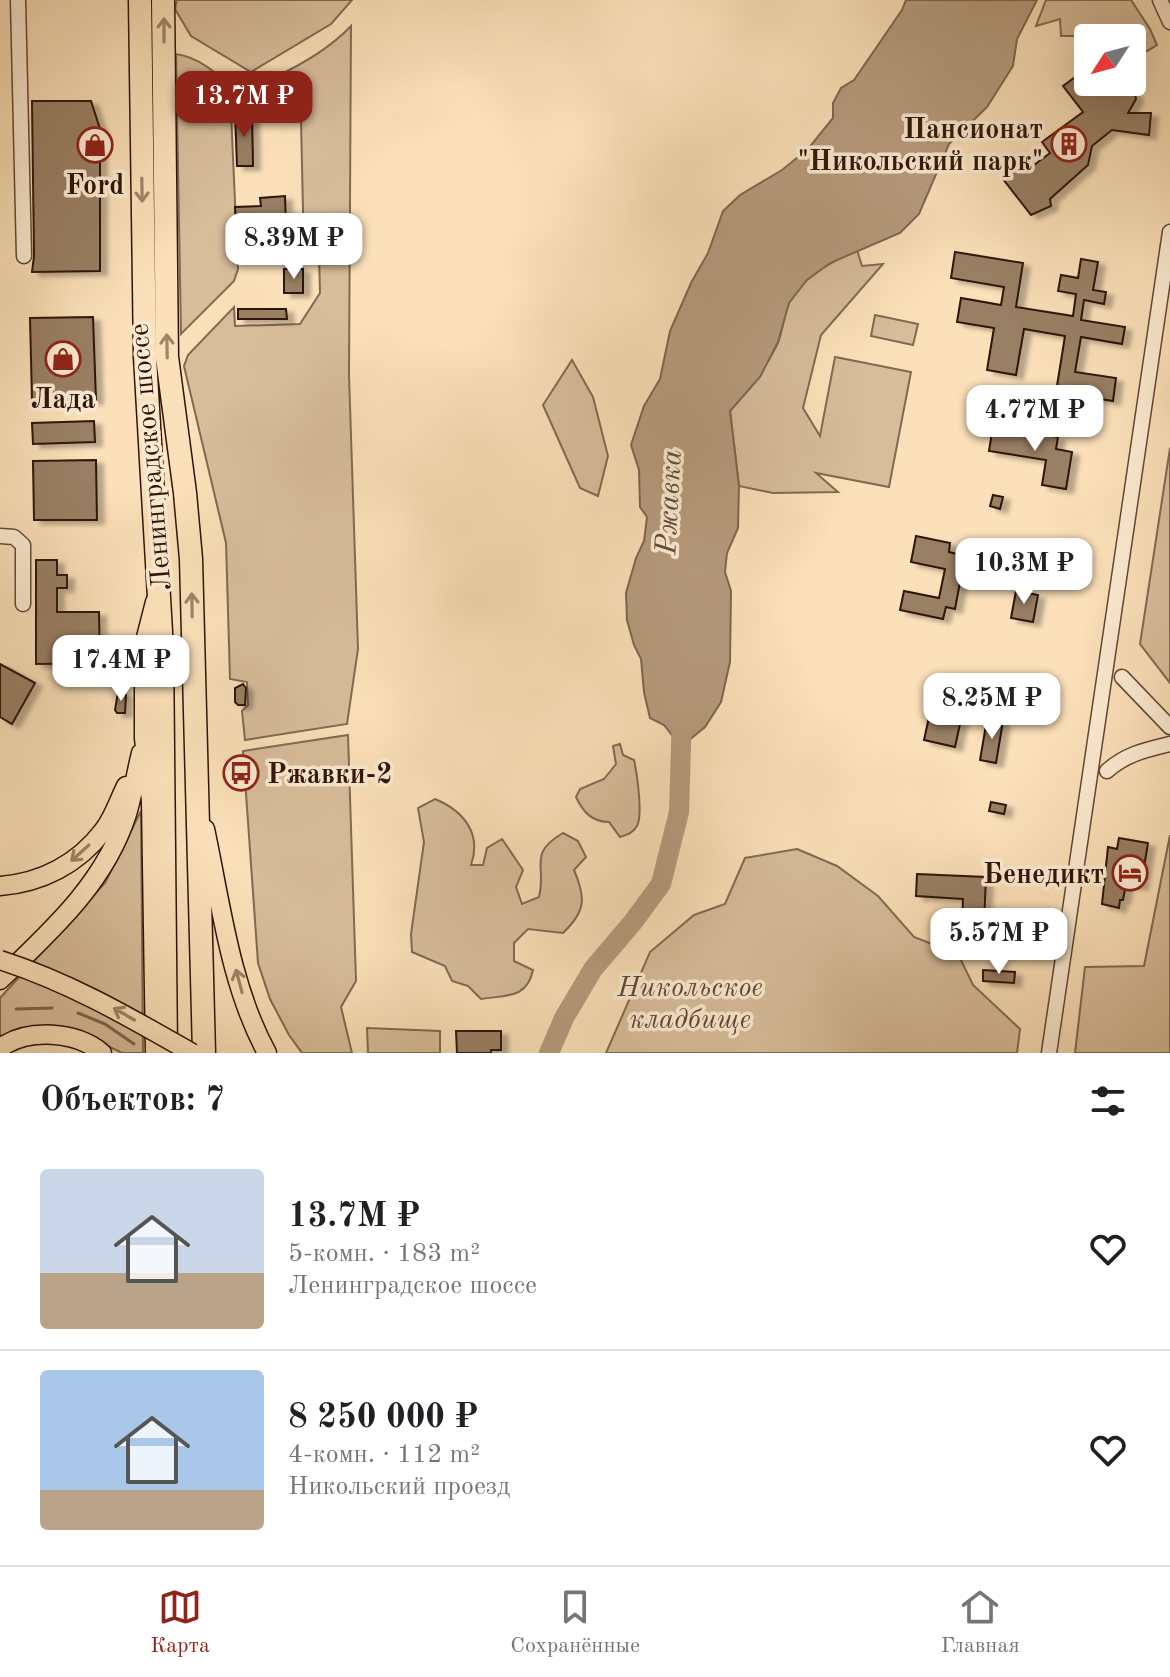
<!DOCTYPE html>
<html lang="ru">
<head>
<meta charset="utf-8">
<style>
  body { margin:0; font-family:"Old Standard TT",serif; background:#f6f6f6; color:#202124; height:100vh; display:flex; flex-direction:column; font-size:30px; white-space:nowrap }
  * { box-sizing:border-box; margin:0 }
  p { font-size:26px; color:#757577 }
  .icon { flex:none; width:44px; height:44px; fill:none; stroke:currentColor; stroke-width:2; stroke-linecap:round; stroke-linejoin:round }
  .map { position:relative; height:1053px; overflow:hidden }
  .panel { display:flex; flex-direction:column; background:#fff; flex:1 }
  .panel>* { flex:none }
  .needle { width:52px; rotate:234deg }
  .fabs { position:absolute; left:1074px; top:24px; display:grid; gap:16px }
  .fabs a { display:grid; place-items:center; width:72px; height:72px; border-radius:8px; background:#fff; box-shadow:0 8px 32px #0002; font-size:40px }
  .price { position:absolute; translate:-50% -68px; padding:0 18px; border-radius:16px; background:#fff; color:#222; font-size:26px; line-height:52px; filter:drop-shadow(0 2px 4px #0008) }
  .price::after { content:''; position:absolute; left:50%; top:48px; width:24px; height:18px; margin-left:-12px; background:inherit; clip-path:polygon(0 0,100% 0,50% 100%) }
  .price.active { background:#8f2418; color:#fff }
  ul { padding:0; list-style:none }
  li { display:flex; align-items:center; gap:24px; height:200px; padding:0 40px }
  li+li { border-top:2px solid #e0e0e0 }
  li span { display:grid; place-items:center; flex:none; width:224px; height:160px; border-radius:8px; color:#555 }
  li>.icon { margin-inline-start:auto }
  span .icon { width:96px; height:96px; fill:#fffc; stroke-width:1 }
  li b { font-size:34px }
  h2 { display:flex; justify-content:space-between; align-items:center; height:96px; padding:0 40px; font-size:34px }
  .dock { display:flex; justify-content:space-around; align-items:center; height:112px; border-top:2px solid #e0e0e0; background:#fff; font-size:22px; color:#757577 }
  .dock a { display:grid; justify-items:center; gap:4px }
  .dock .active { color:#8f2418 }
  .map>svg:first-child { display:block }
  .green { fill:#d8bd9b; stroke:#846952; stroke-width:2 }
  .water { fill:#b69b7d; stroke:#80654e; stroke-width:2 }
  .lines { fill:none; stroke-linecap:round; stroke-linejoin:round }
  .stream { stroke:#80654e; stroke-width:3 }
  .river { stroke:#b69b7d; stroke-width:20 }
  .building { fill:#997f64; stroke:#2f1508; stroke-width:2; filter:url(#shadow) }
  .minor-casing { stroke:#624834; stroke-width:17 }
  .major-casing { stroke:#2f1508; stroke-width:21 }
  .highway-casing { stroke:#2f1508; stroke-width:25 }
  .minor { stroke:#fcebd2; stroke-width:14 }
  .major { stroke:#fbe0b9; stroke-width:18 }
  .highway { stroke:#fbe0b9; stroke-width:22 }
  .major-bridge-casing { stroke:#2f1508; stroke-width:21; stroke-linecap:butt }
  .major-bridge { stroke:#fbe0b9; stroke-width:18 }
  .oneway { stroke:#9f8569 }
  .labels { text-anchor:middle; stroke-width:7; stroke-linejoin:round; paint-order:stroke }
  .poi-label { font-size:28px; font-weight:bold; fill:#2f1508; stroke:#fcebd2; text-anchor:end }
  .street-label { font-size:28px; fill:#2f1508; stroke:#fcebd2 }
  .park-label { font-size:28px; font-style:italic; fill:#624734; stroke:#fcebd2 }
  .water-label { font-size:30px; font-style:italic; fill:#654b37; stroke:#fcebd2 }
</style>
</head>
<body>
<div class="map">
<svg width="1170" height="1053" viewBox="0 0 1170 1053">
  <defs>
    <filter id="shadow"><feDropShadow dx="7" dy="4" stdDeviation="2" flood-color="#0004"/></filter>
  </defs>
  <rect width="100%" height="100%" fill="#fbe0b9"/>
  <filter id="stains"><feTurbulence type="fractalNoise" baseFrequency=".0025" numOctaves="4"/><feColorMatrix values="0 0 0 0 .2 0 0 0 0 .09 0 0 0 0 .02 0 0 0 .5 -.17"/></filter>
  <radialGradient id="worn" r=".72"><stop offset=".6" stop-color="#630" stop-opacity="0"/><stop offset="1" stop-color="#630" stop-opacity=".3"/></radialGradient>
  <!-- green -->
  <path class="green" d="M177 0H352L331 24 251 72 191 36 175 9Z
    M1046 0H1131L1150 29 1157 45 1147 51 1132 44V38H1107L1095 30 1073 36H1061L1060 19 1036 26Z
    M351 26 349 375 358 649 347 724 245 740 242 711 248 705 247 682 230 679 226 543 184 366 188 355 234 307 235 326 300 324 320 293 319 255 304 254 300 77H275C303 64 329 49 351 26Z
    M176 54C197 57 220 73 230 90L238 269 234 281 181 334Z
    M857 250 862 266 883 264 821 335 803 408 820 436 835 357 911 372 889 487 816 473 838 492 773 493 739 486 730 411C748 390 764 371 777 345 783 332 783 316 789 303 802 276 832 262 857 250Z
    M875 315 918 324 913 345 871 336Z
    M572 360 593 397 608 456 598 496 580 488 543 405Z
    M1170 448V683L1140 644Z
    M348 735 356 981 341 1007 352 1053H302L289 1035 270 999 258 963 243 751Z
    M620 744 623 755 634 760C637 773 643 815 637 826 633 833 627 835 620 837L609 822C592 822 583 812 576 797L580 789 604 779 616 764 613 746Z
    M435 799C464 811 482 834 471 865H483L487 848 502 839 523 870 516 887 522 904 539 897C547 866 527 854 563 833L578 841 586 857 574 870C586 898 586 911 563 933L528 929 514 943V961L533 970C527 999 506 995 481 999L468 986 452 981 445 966 412 952 411 934 424 842 418 808Z
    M141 811 143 1053H122L75 1030 41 1026 0 1039V998L105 883Z
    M1170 835V1053H1075L1085 967 1144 966Z
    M797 849 837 866 878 896 914 937 958 954 973 985 1020 1029 1017 1053H606L650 952 694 915 725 904 745 858Z
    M367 1028 440 1031V1053H368Z"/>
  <!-- water -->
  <path class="water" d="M906 0H1037L1017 39 1013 66 987 107 949 144 919 214 900 233 830 263 807 280 789 303 778 342 760 377 730 411 739 486 738 528 727 553 725 572 731 591 730 662 721 702 705 727 688 741 675 739 664 725 650 718 644 692 641 659 634 645 627 620 626 593 636 558 644 541 647 517 640 507 639 470 631 445 644 406 660 379 670 331 691 283 708 253 723 211 740 195 782 170 808 149 833 118V103L841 88 854 80 902 10Z"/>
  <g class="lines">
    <!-- stream -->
    <path class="stream" d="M16 1009 52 1008
      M78 1013 105 1024 134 1044"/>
    <!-- river -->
    <path class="river" d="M549 1053 564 1018 593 969 633 922 661 884 679 812 682 714"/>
  </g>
  <!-- building -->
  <path class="building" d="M1088 71V82H1114L1121 91 1127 89 1135 94 1136 99 1128 113H1151L1149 135 1112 130 1092 146 1088 165 1050 199 1051 206 1031 215 1003 179 1018 160 1030 168 1050 153 1042 142 1083 112 1063 86 1082 72Z
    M32 101H91L100 129V271L32 272 34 256Z
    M235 112H252L253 166H237Z
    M285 196 286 227 262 228 263 239 237 240 235 207 261 206 260 198Z
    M955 252 1023 263 1016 307 1073 316 1076 294 1058 291 1061 275 1078 278 1081 259 1098 262 1093 290 1106 292 1104 304 1084 300 1081 320 1125 327 1122 344 1081 337 1075 372 1116 378 1113 401 1065 393 1061 419 1011 411 1015 386 1056 392 1065 336 1024 329 1016 375 987 370 994 328 957 322 961 298 1001 305 1004 287 951 278Z
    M284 269H303V293H284Z
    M238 309H286L287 319H238Z
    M93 317 96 400 32 401 30 318Z
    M94 421 95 442 33 444 32 423Z
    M993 426 1058 437 1056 449 1072 452 1066 489 1042 485 1046 460 989 451Z
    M96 460 97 520H34L33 461Z
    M993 495 1003 497 1000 509 990 506Z
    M916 536 950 543 949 552 965 556 955 609 946 607 943 619 900 610 904 591 939 598 945 569 911 562Z
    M36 560H57V575H67V588H57V612H99L100 663 36 664Z
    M1016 591 1038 595 1033 622 1011 618Z
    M0 664 35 683 12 724 0 717Z
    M243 684 246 688 245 705H238L235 702V688Z
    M118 692H123L126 695 125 713H117L115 710Z
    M931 708 962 715 955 747 924 740Z
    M987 719 1003 721 996 763 980 760Z
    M991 802 1006 805 1004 814 989 811Z
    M1119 838 1148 843 1141 886 1126 884 1123 900H1120L1119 908 1102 904 1108 847 1117 849Z
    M917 874 986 877 984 924 962 922 963 899 916 896Z
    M983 970 1015 972 1014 983 983 981Z
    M456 1031H501V1050H491V1053H457Z"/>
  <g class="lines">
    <defs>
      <path id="minor" d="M18 0 24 256
        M1160 0 1170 22
        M0 536 14 537 23 545V604
        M1122 677 1170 727
        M1107 771C1126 754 1145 750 1170 744
        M1049 1053 1170 232"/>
      <path id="major" d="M155 602 144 645V738L151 801 155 1053
        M205 829C221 904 230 985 267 1053
        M0 886C41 883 78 864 103 831 113 819 119 800 126 786
        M0 980C51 931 105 883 127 814 133 794 136 773 141 753
        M0 1048C28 1028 76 1031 102 1053"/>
      <path id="highway" d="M140 0 145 357 162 649 166 1053
        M163 0 167 357 185 493 191 559 204 1053"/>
    </defs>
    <!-- minor casing -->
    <use href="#minor" class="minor-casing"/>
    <!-- major casing -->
    <use href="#major" class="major-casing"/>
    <!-- highway casing -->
    <use href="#highway" class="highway-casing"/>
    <!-- minor -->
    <use href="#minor" class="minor"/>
    <!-- major -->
    <use href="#major" class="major"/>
    <!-- highway -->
    <use href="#highway" class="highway"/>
    <defs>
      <path id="major-bridge" d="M0 960C69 982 129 1017 192 1053"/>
    </defs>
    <!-- major-bridge casing -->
    <use href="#major-bridge" class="major-bridge-casing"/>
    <!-- major-bridge -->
    <use href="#major-bridge" class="major-bridge"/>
  </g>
  <!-- one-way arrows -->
  <defs><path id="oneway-shaft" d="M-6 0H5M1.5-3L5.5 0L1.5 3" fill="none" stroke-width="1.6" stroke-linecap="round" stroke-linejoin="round" transform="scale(2)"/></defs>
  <g class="oneway">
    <use href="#oneway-shaft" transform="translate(164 30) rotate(-90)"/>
    <use href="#oneway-shaft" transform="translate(142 190) rotate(89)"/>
    <use href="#oneway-shaft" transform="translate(167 346) rotate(-91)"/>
    <use href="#oneway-shaft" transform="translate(192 605) rotate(-91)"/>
    <use href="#oneway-shaft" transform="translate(80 853) rotate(138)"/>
    <use href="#oneway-shaft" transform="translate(239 981) rotate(-105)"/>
    <use href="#oneway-shaft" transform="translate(124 1014) rotate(-150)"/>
  </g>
  <!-- icons -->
  <defs>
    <symbol id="building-ring" viewBox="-11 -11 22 22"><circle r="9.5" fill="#fcebd2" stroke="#8f2418" stroke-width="1.5"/><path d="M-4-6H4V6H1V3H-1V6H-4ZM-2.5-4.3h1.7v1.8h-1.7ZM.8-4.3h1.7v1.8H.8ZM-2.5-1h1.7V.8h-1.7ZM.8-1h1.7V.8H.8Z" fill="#8f2418"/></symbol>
    <symbol id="shop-ring" viewBox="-11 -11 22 22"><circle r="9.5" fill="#fcebd2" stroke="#8f2418" stroke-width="1.5"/><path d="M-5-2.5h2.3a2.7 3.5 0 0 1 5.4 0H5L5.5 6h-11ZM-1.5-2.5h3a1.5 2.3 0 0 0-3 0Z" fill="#8f2418"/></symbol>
    <symbol id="bus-ring" viewBox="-11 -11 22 22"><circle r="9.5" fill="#fcebd2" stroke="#8f2418" stroke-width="1.5"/><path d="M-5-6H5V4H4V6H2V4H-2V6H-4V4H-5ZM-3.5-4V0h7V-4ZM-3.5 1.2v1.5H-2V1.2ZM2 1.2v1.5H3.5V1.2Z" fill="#8f2418"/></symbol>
    <symbol id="hotel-ring" viewBox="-11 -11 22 22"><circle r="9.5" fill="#fcebd2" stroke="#8f2418" stroke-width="1.5"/><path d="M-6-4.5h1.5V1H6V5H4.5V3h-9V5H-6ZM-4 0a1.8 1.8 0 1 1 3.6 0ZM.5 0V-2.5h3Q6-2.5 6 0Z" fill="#8f2418"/></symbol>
  </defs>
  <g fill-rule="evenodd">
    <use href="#building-ring" x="1049" y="124" width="40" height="40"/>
    <use href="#shop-ring" x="75" y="125" width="40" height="40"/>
    <use href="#shop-ring" x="43" y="339" width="40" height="40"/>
    <use href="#bus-ring" x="221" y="753" width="40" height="40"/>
    <use href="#hotel-ring" x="1110" y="853" width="40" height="40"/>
  </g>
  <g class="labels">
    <!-- poi labels -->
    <g class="poi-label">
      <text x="1043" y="138">Пансионат<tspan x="1043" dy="32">"Никольский парк"</tspan></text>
      <text x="95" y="194" text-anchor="middle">Ford</text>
      <text x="63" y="408" text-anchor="middle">Лада</text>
      <text x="267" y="783" text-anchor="start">Ржавки-2</text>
      <text x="1104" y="883">Бенедикт</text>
    </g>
    <!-- street labels -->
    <g class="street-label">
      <text transform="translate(149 457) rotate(-95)" y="10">Ленинградское шоссе</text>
    </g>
    <!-- park labels -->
    <g class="park-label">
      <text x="690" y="996">Никольское<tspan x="690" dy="32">кладбище</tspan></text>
    </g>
    <!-- water labels -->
    <g class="water-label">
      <text transform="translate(668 502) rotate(-87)" y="10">Ржавка</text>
    </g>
  </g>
  <rect width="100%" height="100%" filter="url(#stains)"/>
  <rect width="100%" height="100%" fill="url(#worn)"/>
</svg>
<div class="fabs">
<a><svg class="needle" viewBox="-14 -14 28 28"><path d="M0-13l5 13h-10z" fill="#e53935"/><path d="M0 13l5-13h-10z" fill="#757577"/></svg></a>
</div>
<b class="price active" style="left:244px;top:139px">13.7M ₽</b>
<b class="price" style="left:294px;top:281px">8.39M ₽</b>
<b class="price" style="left:1035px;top:453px">4.77M ₽</b>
<b class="price" style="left:1024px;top:606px">10.3M ₽</b>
<b class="price" style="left:121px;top:703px">17.4M ₽</b>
<b class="price" style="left:992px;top:741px">8.25M ₽</b>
<b class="price" style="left:999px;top:976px">5.57M ₽</b>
</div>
<section class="panel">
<h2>Объектов: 7<svg class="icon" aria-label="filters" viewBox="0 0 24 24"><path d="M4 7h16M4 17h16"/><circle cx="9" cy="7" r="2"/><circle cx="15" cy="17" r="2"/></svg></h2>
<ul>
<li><span style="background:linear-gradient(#c9d6e8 65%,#b9a48a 0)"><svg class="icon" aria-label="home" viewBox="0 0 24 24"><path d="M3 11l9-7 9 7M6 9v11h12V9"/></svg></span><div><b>13.7M ₽</b><p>5-комн. · 183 m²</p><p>Ленинградское шоссе</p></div><svg class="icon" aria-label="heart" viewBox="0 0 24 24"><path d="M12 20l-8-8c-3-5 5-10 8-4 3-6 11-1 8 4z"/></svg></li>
<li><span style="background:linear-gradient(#a9c7e8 75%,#b9a48a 0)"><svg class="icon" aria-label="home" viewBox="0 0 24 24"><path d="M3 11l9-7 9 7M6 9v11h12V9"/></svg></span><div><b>8 250 000 ₽</b><p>4-комн. · 112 m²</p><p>Никольский проезд</p></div><svg class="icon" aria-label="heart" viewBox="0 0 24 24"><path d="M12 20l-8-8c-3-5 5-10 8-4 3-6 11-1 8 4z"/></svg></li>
</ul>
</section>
<nav class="dock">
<a class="active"><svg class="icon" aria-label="map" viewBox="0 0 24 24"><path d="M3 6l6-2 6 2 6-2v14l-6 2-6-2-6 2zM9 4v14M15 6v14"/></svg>Карта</a>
<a><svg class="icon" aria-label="saved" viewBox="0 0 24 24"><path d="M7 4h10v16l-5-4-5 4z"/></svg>Сохранённые</a>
<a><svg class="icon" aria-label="home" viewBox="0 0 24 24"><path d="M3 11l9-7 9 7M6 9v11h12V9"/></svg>Главная</a>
</nav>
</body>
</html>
